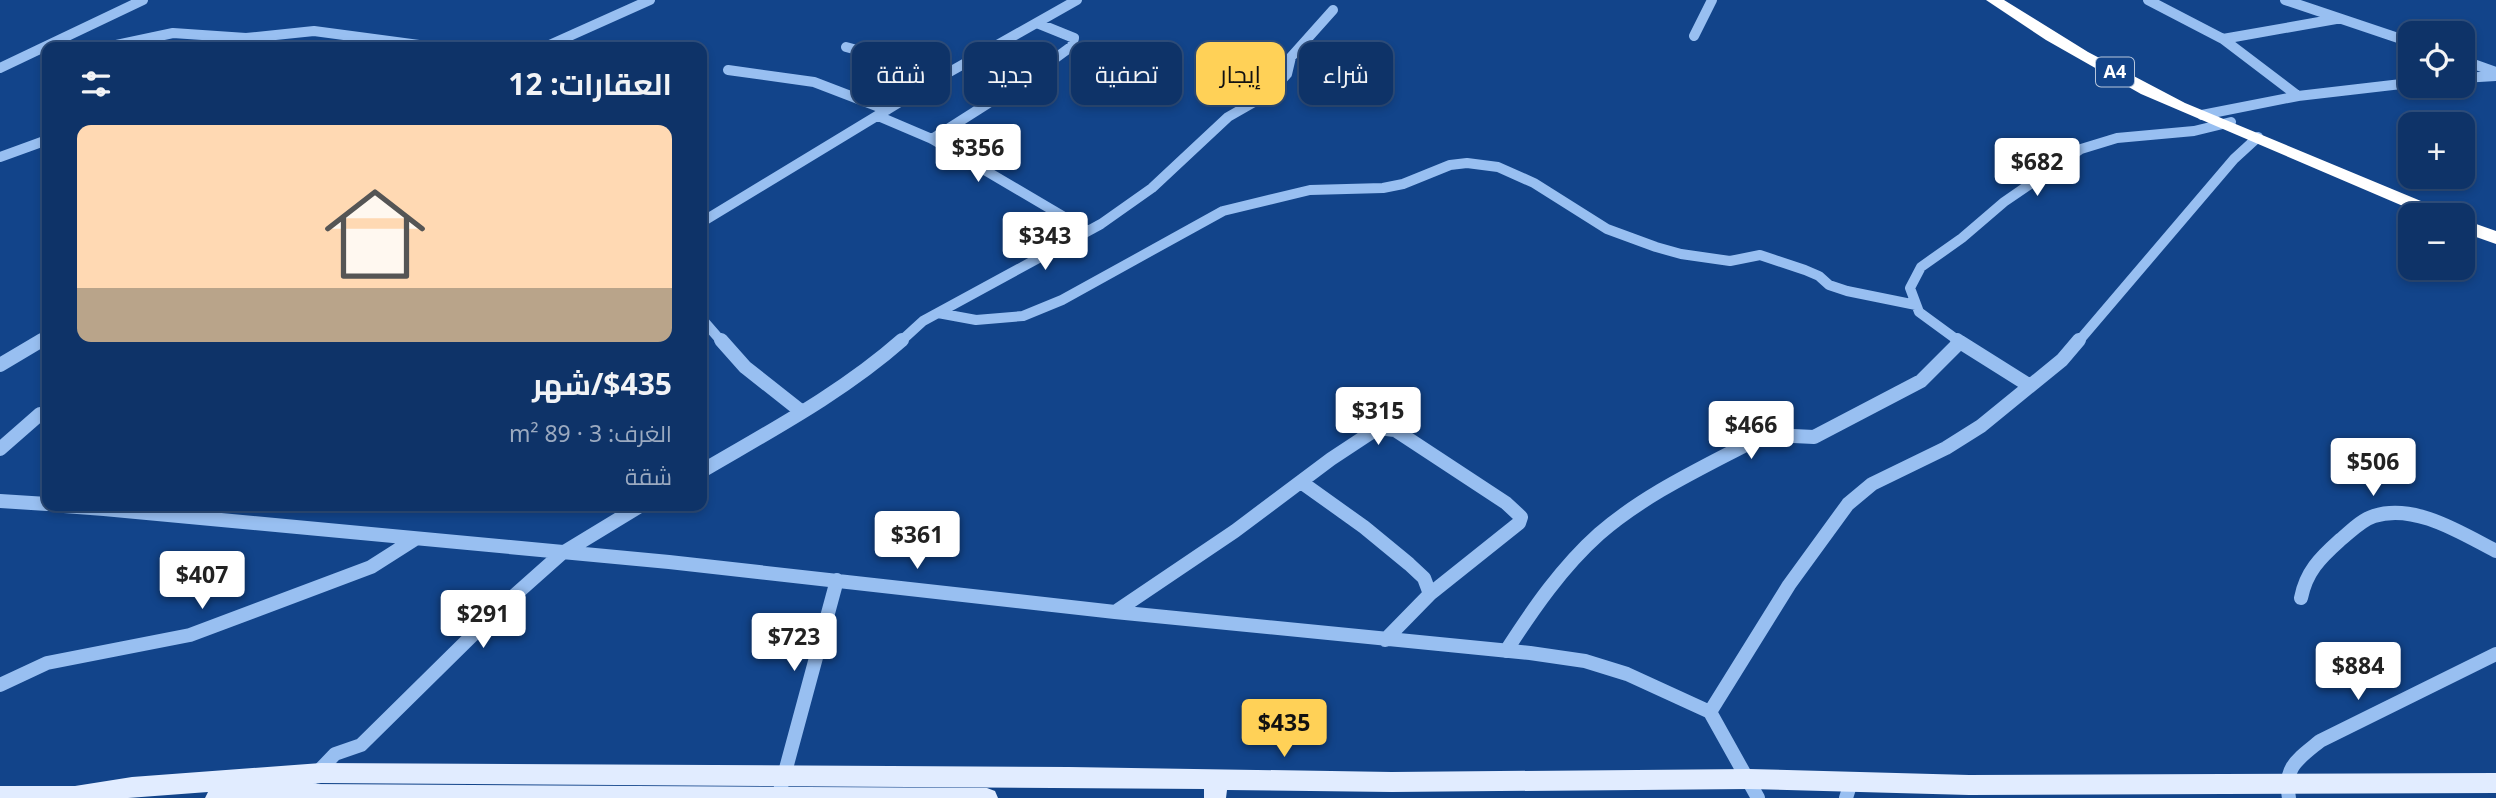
<!DOCTYPE html>
<html lang="ar">
<head>
<meta charset="utf-8">
<style>
  body { margin:0; font-family:"Noto Sans",Cairo,sans-serif; background:#173b6e; color:#f1f3f6; direction:rtl; height:100vh; display:flex; flex-direction:column; font-size:26px; white-space:nowrap }
  * { box-sizing:border-box; margin:0 }
  p { font-size:23px; color:#9baac0 }
  .icon { flex:none; width:38px; height:38px; fill:none; stroke:currentColor; stroke-width:2; stroke-linecap:round; stroke-linejoin:round }
  .map { position:relative; flex:1; overflow:hidden; direction:ltr }
  .details { position:absolute; left:42px; top:42px; width:665px; height:469px; display:flex; flex-direction:column; background:#0e3368; border-radius:14px; box-shadow:0 4px 10px #0003,0 0 0 2px #2e4e7c; direction:rtl }
  .details>* { flex:none }
  .banner { position:absolute; left:728px; top:42px; width:665px; height:63px; direction:rtl; display:flex; gap:14px }
  .buttons { position:absolute; left:2398px; top:21px; display:grid; gap:14px }
  .buttons a { display:grid; place-items:center; width:77px; height:77px; border-radius:14px; background:#0e3368; box-shadow:0 4px 10px #0003,0 0 0 2px #2e4e7c; font-size:35px }
  .price { position:absolute; translate:-50% -60px; padding:0 16px; border-radius:7px; background:#fff; color:#222; font-size:23px; line-height:46px; filter:drop-shadow(0 2px 4px #0008) }
  .price::after { content:''; position:absolute; left:50%; top:42px; width:21px; height:16px; margin-left:-10px; background:inherit; clip-path:polygon(0 0,100% 0,50% 100%) }
  .price.selected { background:#ffd157; color:#111 }
  ul { padding:0; list-style:none }
  li { display:grid; align-content:center; gap:14px; height:371px; padding:0 35px }
  li+li { border-top:2px solid #2e4e7c }
  li span { display:grid; place-items:center; height:217px; border-radius:14px; color:#555 }
  li>.icon { margin-inline-start:auto }
  span .icon { width:126px; height:126px; fill:#fffc; stroke-width:1 }
  li b { font-size:30px }
  h2 { display:flex; justify-content:space-between; align-items:center; height:84px; padding:0 35px; font-size:30px }
  .pill { padding:0 24px; border-radius:14px; background:#0e3368; box-shadow:0 4px 10px #0003,0 0 0 2px #2e4e7c; font-size:24px; line-height:63px }
  .pill.selected { background:#ffd157; color:#111 }
  .map>svg:first-child { display:block }
  .lines { fill:none; stroke-linecap:round; stroke-linejoin:round }
  .minor-far1 { stroke:#98bff1; stroke-width:10 }
  .minor { stroke:#98bff1; stroke-width:14 }
  .major { fill:#e1ecff; fill-rule:evenodd }
  .highway { fill:#fff; fill-rule:evenodd }
  .labels { text-anchor:middle; stroke-width:6; stroke-linejoin:round; paint-order:stroke }
  .shield { fill:#12448a; stroke:#b8c7dc; stroke-width:2 }
  .shield-label { font-size:18px; font-weight:bold; fill:#fff }
</style>
</head>
<body>
<div class="map">
<svg width="2496" height="798" viewBox="0 0 2496 798">
  <rect width="100%" height="100%" fill="#12448a"/>
  <g class="lines">
    <!-- minor-far1 -->
    <path class="minor-far1" d="M2148 0 2223 39 2298 96 2202 115
      M2285 0 2410 42
      M1694 36 1712 0
      M2223 39 2336 19
      M107 47 173 33 246 38 314 31 434 47
      M545 47 650 0
      M846 47 946 74
      M2462 60 2496 72
      M0 68 143 0
      M728 70 814 82 887 110
      M2462 78 2496 76
      M2298 96 2410 83
      M878 116 932 139 1088 231
      M932 139 1031 76 1072 46 1074 38 1037 23
      M0 157 47 140
      M702 222 946 74 1077 0
      M938 313 976 320 1023 316 1062 300 1223 211 1310 190 1383 188 1403 184 1450 165 1467 163 1498 167 1534 183 1607 229 1656 247 1681 254 1730 261 1760 255 1805 270 1819 276 1829 285 1847 291 1916 305
      M702 319 722 342
      M39 342 47 337
      M900 342 923 321 1101 224 1152 188 1228 117 1270 93 1287 74 1291 57 1333 10
      M1960 342 1919 312 1910 288 1921 267 1962 238 2004 202 2081 149 2117 138 2194 131 2231 122
      M2078 342 2234 159 2258 137"/>
    <!-- minor -->
    <path class="minor" d="M721 340 745 367 802 412
      M1957 340 1960 342
      M0 365 42 340
      M0 449 40 414
      M702 471C770 431 842 393 902 340
      M1301 482 1364 527 1409 564 1424 578 1430 594
      M0 501 47 504
      M64 506 104 509 111 506
      M104 509 669 562 1115 612 1530 653 1585 661 1627 674 1710 712
      M2301 598C2306 572 2320 558 2339 541 2350 532 2361 520 2374 516 2415 503 2461 533 2496 551
      M1115 612 1235 531 1331 459 1378 428 1395 430 1506 503 1521 517 1519 523 1430 594 1385 640
      M1506 651C1533 609 1562 567 1599 534 1645 494 1702 468 1755 440L1772 435 1814 437 1921 381 1960 342 2030 386
      M0 685 47 663 190 635 371 567 415 539
      M293 798 335 754 361 745 498 610 561 554 640 506
      M778 798 837 580
      M1758 798 1710 712 1789 585 1848 504 1872 484 1946 448 1981 426 2062 360 2079 340
      M1846 798 1851 782
      M2289 798C2283 767 2298 759 2320 741L2496 654"/>
    <!-- major -->
    <path class="major" d="M321 763 1069 767 1392 772 1749 769 1969 775 2496 773V793L1969 795 1749 789 1392 792 1227 790 1226 798H1204V789L321 783 313 784 987 788 995 791 998 798H205L208 792 128 798H0V786H75L132 777Z"/>
    <!-- highway -->
    <path class="highway" d="M1986 0H2004L2088 52 2185 103 2445 211 2448 215H2424L2141 94 2046 40Z
      M2462 219 2496 231V244L2462 232Z"/>
  </g>
  <g class="labels">
    <!-- shield labels -->
    <rect class="shield" x="2096" y="57.5" width="38" height="29" rx="5"/>
    <g class="shield-label">
      <text x="2115" y="78">A4</text>
    </g>
  </g>
</svg>
<div class="buttons">
<a><svg class="icon" aria-label="locate" viewBox="0 0 24 24"><circle cx="12" cy="12" r="6"/><path d="M12 2v4M12 18v4M2 12h4M18 12h4"/></svg></a>
<a>+</a>
<a>−</a>
</div>
<b class="price" style="left:978px;top:184px">$356</b>
<b class="price" style="left:2037px;top:198px">$682</b>
<b class="price" style="left:1045px;top:272px">$343</b>
<b class="price" style="left:1378px;top:447px">$315</b>
<b class="price" style="left:1751px;top:461px">$466</b>
<b class="price" style="left:2373px;top:498px">$506</b>
<b class="price" style="left:917px;top:571px">$361</b>
<b class="price" style="left:202px;top:611px">$407</b>
<b class="price" style="left:483px;top:650px">$291</b>
<b class="price" style="left:794px;top:673px">$723</b>
<b class="price" style="left:2358px;top:702px">$884</b>
<b class="price selected" style="left:1284px;top:759px">$435</b>
<div class="banner">
<a class="pill">شراء</a>
<a class="pill selected">إيجار</a>
<a class="pill">تصفية</a>
<a class="pill">جديد</a>
<a class="pill">شقة</a>
</div>
<section class="details">
<h2>العقارات: 12<svg class="icon" aria-label="filters" viewBox="0 0 24 24"><path d="M4 7h16M4 17h16"/><circle cx="9" cy="7" r="2"/><circle cx="15" cy="17" r="2"/></svg></h2>
<ul>
<li><span style="background:linear-gradient(#ffd9b3 75%,#b9a48a 0)"><svg class="icon" aria-label="home" viewBox="0 0 24 24"><path d="M3 11l9-7 9 7M6 9v11h12V9"/></svg></span><div><b>$435/شهر</b><p>الغرف: 3 · 89 m²</p><p>شقة</p></div></li>
</ul>
</section>
</div>
</body>
</html>
